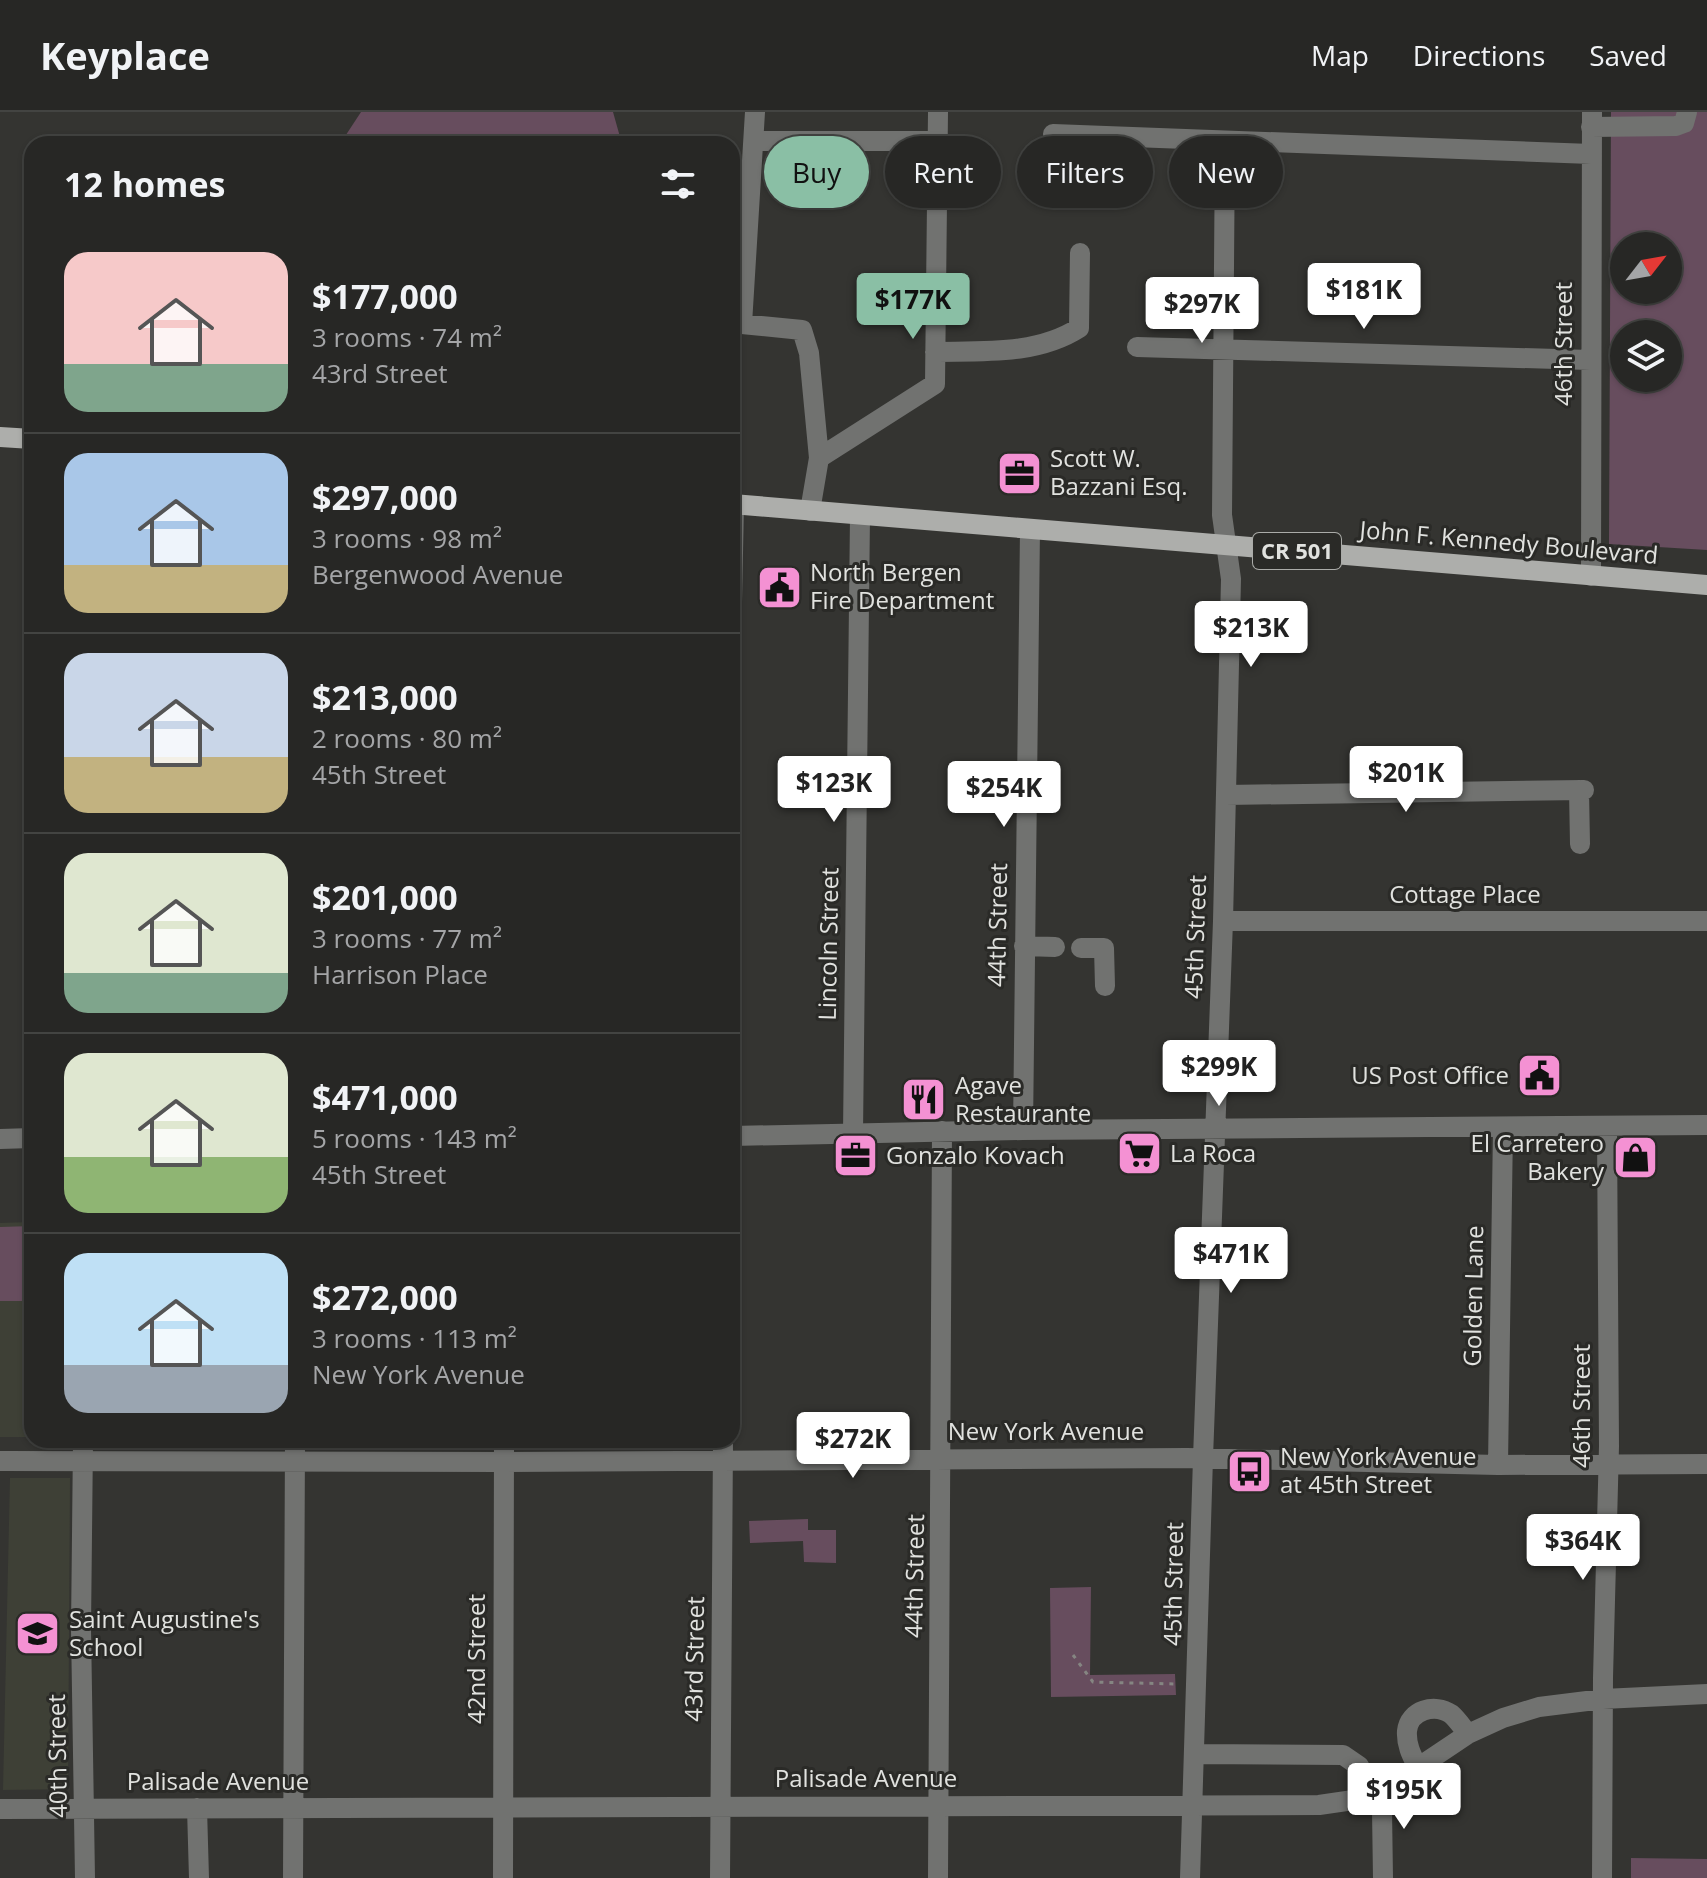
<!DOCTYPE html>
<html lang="en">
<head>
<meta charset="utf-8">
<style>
  body { margin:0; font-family:"Open Sans",sans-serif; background:#2f2f2d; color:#f1f3f6; height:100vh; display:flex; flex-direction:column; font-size:30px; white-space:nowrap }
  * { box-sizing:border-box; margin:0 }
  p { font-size:26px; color:#a4a5a7 }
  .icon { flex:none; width:44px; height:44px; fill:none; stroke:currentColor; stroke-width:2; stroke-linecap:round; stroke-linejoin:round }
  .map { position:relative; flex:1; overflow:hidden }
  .side { position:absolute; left:24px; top:24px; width:716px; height:1312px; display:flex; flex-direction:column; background:#272725; border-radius:24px; box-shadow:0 2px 6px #0004,0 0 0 2px #434442 }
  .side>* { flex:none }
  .banner { position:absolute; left:764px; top:24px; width:760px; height:72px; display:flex; gap:16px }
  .needle { width:52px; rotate:59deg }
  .buttons { position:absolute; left:1610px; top:120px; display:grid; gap:16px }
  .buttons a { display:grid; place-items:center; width:72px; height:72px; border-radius:50%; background:#272725; box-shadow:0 2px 6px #0004,0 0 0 2px #434442; font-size:40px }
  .price { position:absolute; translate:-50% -68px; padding:0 18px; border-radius:8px; background:#fff; color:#222; font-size:26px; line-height:52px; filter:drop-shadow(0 2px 4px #0008) }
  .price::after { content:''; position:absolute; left:50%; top:48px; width:24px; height:18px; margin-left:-12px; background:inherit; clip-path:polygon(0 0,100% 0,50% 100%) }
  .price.selected { background:#8abfa5; color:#111 }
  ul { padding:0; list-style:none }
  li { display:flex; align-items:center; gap:24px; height:200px; padding:0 40px }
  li+li { border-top:2px solid #434442 }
  li span { display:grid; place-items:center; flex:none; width:224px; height:160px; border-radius:24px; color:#555 }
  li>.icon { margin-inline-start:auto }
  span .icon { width:96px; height:96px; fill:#fffc; stroke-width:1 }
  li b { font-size:34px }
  h2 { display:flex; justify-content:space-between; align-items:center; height:96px; padding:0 40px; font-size:34px }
  .chip { padding:0 28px; border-radius:36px; background:#272725; box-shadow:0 2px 6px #0004,0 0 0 2px #434442; font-size:28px; line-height:72px }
  .chip.selected { background:#8abfa5; color:#111 }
  header { display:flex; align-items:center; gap:48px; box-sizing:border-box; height:112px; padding:0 40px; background:#272725; border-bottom:2px solid #434442 }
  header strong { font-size:38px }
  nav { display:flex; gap:44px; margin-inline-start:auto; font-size:28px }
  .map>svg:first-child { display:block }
  .built { fill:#3e4036 }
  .green { fill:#674d5e; fill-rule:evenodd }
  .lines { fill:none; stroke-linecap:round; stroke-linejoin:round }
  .path { stroke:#858582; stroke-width:3; stroke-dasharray:4 6; stroke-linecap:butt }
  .minor { stroke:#717270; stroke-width:20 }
  .major { stroke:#adaeab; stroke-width:20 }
  .labels { text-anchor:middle; stroke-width:6; stroke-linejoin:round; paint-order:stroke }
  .shield { fill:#2a2a27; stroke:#aaaba8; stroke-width:2 }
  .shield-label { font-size:22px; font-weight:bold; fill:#e1e2df }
  .street-label { font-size:24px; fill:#e1e2df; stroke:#2a2a27 }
  .poi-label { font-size:24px; fill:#e1e2df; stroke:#2a2a27; text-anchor:start }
</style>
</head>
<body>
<header>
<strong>Keyplace</strong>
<nav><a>Map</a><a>Directions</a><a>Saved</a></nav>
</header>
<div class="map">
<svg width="1707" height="1766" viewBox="0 0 1707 1766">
  <rect width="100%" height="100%" fill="#343431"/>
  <!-- built -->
  <path class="built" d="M32 1110V1325H0V1111Z
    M10 1366H70L68 1677 3 1678Z"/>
  <!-- green -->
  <path class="green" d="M361 0H613L622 32H340Z
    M1611 0H1707V438L1609 432ZM1624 134H1668V178H1624ZM1624 222H1668V266H1624Z
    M32 1114V1189H0V1115Z
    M808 1407V1418H836V1451L804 1450 803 1429 750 1431 749 1409Z
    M1091 1475 1090 1563 1175 1562 1176 1583 1051 1585 1050 1476Z
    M1631 1746 1707 1747V1766H1631Z"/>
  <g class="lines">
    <!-- path -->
    <path class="path" d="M1073 1543 1093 1570 1176 1572"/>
    <!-- minor -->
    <path class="minor" d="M755 0 742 212 802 218 809 241 819 346
      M1591 15 1676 14 1684 11 1687 0
      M1053 22 1591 42
      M754 29H937
      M1137 235 1590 248
      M935 240C983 239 1037 243 1079 216L1080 141
      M810 399 819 346 935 272 938 0
      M1591 464 1592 0
      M732 490 734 392
      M1579 678 1580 732
      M1226 683 1584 678
      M1223 809H1707
      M1024 834 1055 835
      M1081 836H1104L1105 874
      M1023 1018 1030 417
      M853 1021 860 404
      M732 1024 1023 1018 1707 1013
      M0 1027 32 1026
      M83 1328 81 1517 85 1766
      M0 1349 504 1350 1187 1346 1498 1353 1707 1352
      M1498 1353 1503 1016
      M1195 1642 1343 1643 1359 1654 1382 1698 1383 1766
      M1418 1656C1412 1644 1406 1633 1407 1619 1409 1598 1435 1591 1451 1602 1457 1607 1463 1616 1468 1622
      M197 1696 199 1766
      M0 1697 1319 1693 1374 1685 1468 1622 1503 1606 1539 1595 1603 1587 1707 1582
      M293 1766 295 1328
      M503 1766 504 1328
      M720 1766 723 1328
      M938 1766 942 1019
      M1190 1766 1203 1346 1223 809 1231 467 1222 403 1225 29
      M1602 1766 1603 1566 1609 1334 1607 1015"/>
    <!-- major -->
    <path class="major" d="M0 325 32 327
      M732 392 1707 473"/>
  </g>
  <!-- icons -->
  <defs>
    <symbol id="office-square" viewBox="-11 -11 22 22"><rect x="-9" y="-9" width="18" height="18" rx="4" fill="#f491d3" stroke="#2a2a27"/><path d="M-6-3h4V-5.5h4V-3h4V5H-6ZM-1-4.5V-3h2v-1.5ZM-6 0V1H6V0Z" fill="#111"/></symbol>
    <symbol id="civic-square" viewBox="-11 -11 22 22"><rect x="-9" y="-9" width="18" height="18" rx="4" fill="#f491d3" stroke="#2a2a27"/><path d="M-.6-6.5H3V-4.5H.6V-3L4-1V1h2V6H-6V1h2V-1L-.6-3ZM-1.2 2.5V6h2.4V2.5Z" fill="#111"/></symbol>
    <symbol id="restaurant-square" viewBox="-11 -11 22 22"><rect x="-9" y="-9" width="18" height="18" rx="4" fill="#f491d3" stroke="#2a2a27"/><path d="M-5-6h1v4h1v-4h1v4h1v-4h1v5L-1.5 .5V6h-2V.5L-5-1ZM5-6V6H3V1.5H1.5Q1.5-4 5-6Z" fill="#111"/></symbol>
    <symbol id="supermarket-square" viewBox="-11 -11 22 22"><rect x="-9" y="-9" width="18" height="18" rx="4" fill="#f491d3" stroke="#2a2a27"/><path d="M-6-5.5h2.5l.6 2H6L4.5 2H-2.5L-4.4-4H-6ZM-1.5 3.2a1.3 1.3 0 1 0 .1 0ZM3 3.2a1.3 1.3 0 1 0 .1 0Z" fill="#111"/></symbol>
    <symbol id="shop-square" viewBox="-11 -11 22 22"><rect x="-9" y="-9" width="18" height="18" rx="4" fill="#f491d3" stroke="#2a2a27"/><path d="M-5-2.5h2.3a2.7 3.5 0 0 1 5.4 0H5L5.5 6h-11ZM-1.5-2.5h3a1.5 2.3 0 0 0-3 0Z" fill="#111"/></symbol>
    <symbol id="bus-square" viewBox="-11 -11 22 22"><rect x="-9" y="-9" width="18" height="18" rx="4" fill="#f491d3" stroke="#2a2a27"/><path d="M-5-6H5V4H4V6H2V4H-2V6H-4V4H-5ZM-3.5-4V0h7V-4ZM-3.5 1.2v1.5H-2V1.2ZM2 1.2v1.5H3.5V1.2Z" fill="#111"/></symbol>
    <symbol id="school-square" viewBox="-11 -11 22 22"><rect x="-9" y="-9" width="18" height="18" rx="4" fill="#f491d3" stroke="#2a2a27"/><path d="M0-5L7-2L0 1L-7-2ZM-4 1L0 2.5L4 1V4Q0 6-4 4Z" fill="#111"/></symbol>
  </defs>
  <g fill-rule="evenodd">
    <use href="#office-square" x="994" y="336" width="51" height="51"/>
    <use href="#civic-square" x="754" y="450" width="51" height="51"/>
    <use href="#civic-square" x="1514" y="938" width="51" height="51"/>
    <use href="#restaurant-square" x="898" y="962" width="51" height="51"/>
    <use href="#supermarket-square" x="1114" y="1016" width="51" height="51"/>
    <use href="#office-square" x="830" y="1018" width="51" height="51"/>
    <use href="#shop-square" x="1610" y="1020" width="51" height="51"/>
    <use href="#bus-square" x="1224" y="1334" width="51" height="51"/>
    <use href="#school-square" x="12" y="1496" width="51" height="51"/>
  </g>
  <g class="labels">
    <!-- shield labels -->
    <rect class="shield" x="1253" y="421" width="88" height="36" rx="6"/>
    <g class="shield-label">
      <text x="1297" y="447">CR 501</text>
    </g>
    <!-- street labels -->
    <g class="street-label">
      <text transform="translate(1564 232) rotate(-90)" y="8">46th Street</text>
      <text transform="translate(1509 431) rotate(5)" y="8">John F. Kennedy Boulevard</text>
      <text x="1465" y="791">Cottage Place</text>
      <text transform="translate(998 813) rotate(-89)" y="8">44th Street</text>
      <text transform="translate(1196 825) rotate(-88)" y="8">45th Street</text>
      <text transform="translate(829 832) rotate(-89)" y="8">Lincoln Street</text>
      <text transform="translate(1474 1184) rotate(-89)" y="8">Golden Lane</text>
      <text transform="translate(1582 1294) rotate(-90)" y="8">46th Street</text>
      <text x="1046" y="1328">New York Avenue</text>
      <text transform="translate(915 1464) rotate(-89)" y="8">44th Street</text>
      <text transform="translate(1174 1472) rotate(-89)" y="8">45th Street</text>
      <text transform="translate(477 1547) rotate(-90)" y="8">42nd Street</text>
      <text transform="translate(695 1547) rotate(-89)" y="8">43rd Street</text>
      <text transform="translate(58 1644) rotate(-91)" y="8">40th Street</text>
      <text x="866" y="1675">Palisade Avenue</text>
      <text x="218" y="1678">Palisade Avenue</text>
    </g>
    <!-- poi labels -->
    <g class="poi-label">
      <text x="1050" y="355">Scott W.<tspan x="1050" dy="28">Bazzani Esq.</tspan></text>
      <text x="810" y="469">North Bergen<tspan x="810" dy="28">Fire Department</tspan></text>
      <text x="1509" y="972" text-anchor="end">US Post Office</text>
      <text x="955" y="982">Agave<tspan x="955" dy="28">Restaurante</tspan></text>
      <text x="1604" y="1040" text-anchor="end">El Carretero<tspan x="1604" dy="28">Bakery</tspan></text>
      <text x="1170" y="1050">La Roca</text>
      <text x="886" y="1052">Gonzalo Kovach</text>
      <text x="1280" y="1353">New York Avenue<tspan x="1280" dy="28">at 45th Street</tspan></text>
      <text x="69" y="1516">Saint Augustine's<tspan x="69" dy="28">School</tspan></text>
    </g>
  </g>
</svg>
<div class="buttons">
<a><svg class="needle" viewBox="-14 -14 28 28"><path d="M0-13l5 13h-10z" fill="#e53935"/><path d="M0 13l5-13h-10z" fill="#a4a5a7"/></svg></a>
<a><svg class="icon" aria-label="layers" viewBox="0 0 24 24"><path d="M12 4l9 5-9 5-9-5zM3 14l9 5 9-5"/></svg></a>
</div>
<b class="price" style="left:1364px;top:219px">$181K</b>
<b class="price selected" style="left:913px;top:229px">$177K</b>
<b class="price" style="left:1202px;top:233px">$297K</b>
<b class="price" style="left:1251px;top:557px">$213K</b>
<b class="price" style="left:1406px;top:702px">$201K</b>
<b class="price" style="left:834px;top:712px">$123K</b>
<b class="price" style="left:1004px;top:717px">$254K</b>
<b class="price" style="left:1219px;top:996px">$299K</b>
<b class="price" style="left:1231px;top:1183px">$471K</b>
<b class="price" style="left:853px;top:1368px">$272K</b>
<b class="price" style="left:1583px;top:1470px">$364K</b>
<b class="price" style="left:1404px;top:1719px">$195K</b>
<div class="banner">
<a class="chip selected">Buy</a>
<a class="chip">Rent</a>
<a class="chip">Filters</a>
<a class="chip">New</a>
</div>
<section class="side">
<h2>12 homes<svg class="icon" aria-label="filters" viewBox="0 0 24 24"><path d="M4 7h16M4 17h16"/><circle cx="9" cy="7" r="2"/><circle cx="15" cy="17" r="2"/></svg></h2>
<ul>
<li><span style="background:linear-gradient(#f6c9c9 70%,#7fa58c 0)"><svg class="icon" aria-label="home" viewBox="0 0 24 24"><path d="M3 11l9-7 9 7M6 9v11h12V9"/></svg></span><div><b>$177,000</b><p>3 rooms · 74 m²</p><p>43rd Street</p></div></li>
<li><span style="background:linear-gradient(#a9c7e8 70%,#c2b280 0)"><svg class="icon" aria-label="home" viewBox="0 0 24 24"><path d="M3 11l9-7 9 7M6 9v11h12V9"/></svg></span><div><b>$297,000</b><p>3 rooms · 98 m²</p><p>Bergenwood Avenue</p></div></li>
<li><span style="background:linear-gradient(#c9d6e8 65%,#c2b280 0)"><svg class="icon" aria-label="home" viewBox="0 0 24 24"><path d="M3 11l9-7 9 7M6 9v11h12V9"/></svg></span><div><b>$213,000</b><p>2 rooms · 80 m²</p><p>45th Street</p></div></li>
<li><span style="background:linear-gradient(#dfe7d0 75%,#7fa58c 0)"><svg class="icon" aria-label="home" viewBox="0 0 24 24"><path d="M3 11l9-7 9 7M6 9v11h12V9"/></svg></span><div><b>$201,000</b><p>3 rooms · 77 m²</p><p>Harrison Place</p></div></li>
<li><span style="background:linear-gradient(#dfe7d0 65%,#8fb573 0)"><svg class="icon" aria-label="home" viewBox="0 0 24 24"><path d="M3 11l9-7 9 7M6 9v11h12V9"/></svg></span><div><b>$471,000</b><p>5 rooms · 143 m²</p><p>45th Street</p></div></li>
<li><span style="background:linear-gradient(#bfe0f5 70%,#9aa5b1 0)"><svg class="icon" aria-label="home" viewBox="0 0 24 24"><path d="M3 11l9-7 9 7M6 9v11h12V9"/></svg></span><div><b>$272,000</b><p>3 rooms · 113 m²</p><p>New York Avenue</p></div></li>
</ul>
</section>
</div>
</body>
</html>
